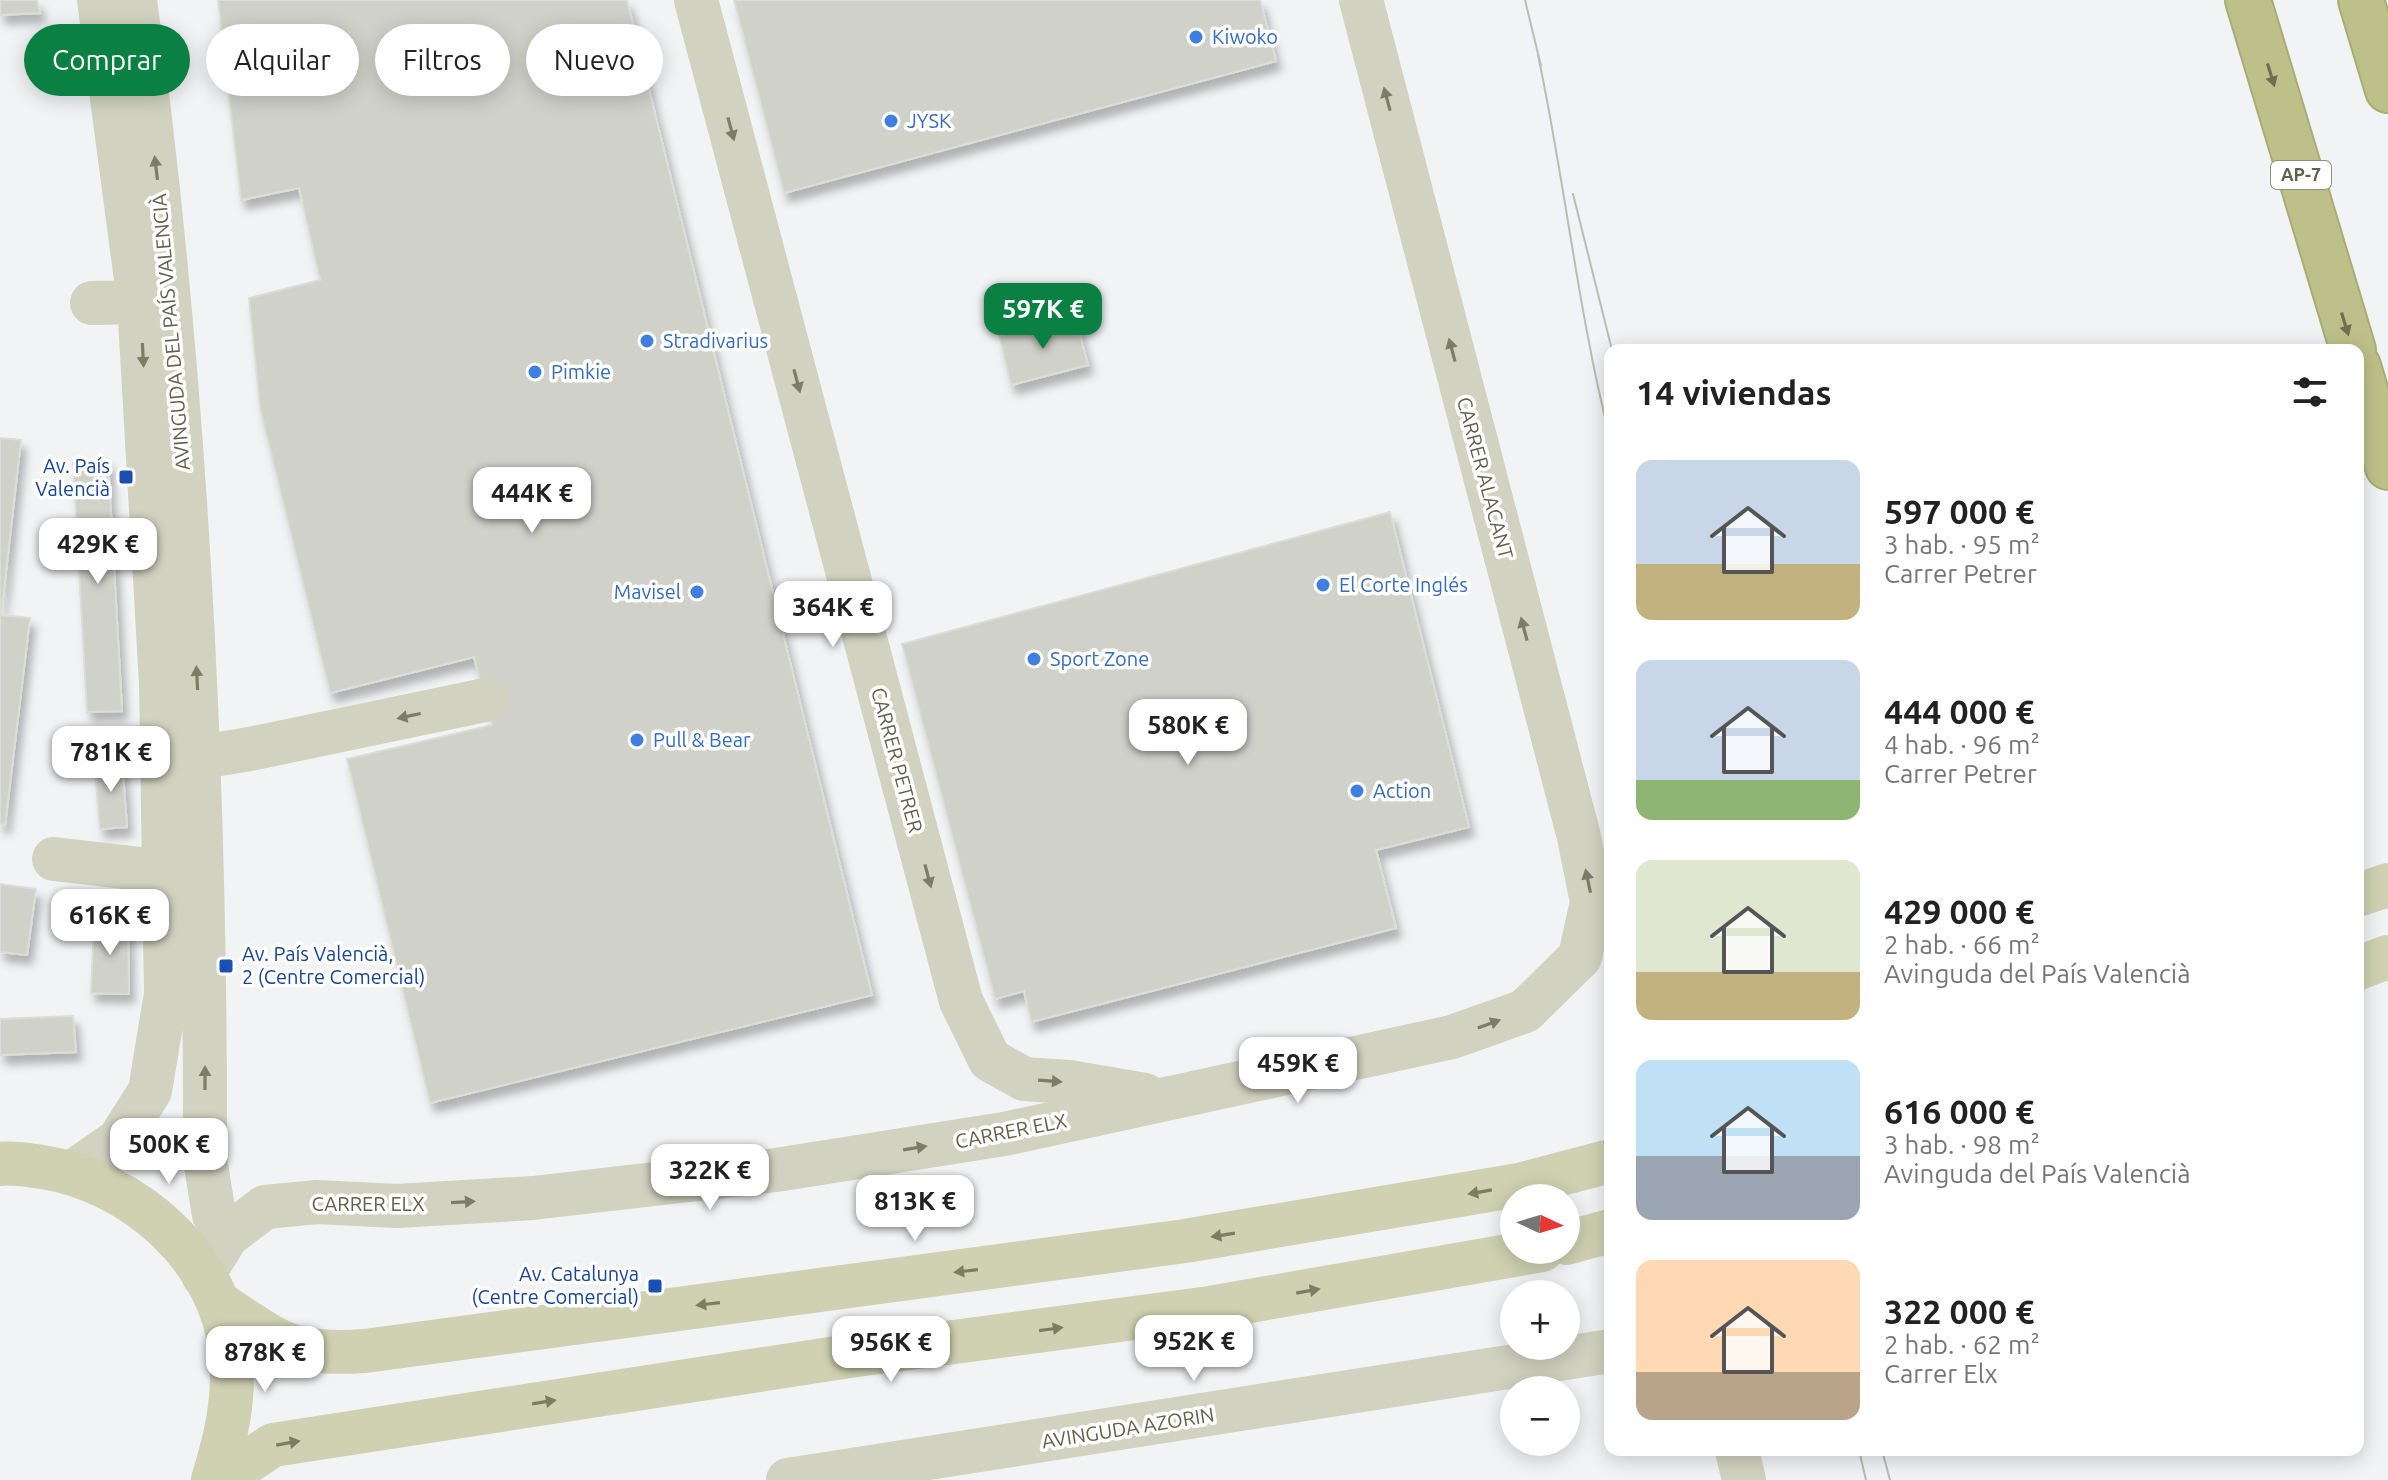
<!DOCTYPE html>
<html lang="es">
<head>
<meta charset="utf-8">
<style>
  body { margin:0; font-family:Ubuntu,sans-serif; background:#f2f2f2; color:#222; height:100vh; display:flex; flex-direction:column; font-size:30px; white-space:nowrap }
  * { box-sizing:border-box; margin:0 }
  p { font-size:26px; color:#767676 }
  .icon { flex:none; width:44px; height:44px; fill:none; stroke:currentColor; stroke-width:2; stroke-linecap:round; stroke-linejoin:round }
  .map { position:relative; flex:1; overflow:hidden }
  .sheet { position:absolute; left:1604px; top:344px; width:760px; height:1112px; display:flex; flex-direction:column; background:#fff; border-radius:16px; box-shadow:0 4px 20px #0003 }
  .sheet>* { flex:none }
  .guide { position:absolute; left:24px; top:24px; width:760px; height:72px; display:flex; gap:16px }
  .needle { width:52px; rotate:94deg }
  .controls { position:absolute; left:1500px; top:1184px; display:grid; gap:16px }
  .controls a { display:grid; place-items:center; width:80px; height:80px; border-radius:50%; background:#fff; box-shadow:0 4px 20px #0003; font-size:40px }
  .price { position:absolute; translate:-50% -68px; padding:0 18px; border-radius:16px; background:#fff; color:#222; font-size:26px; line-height:52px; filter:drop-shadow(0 2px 4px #0008) }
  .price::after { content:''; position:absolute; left:50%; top:48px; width:24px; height:18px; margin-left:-12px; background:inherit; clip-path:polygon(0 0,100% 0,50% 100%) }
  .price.on { background:#0b8043; color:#fff }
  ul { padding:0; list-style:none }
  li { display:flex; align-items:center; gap:24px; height:200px; padding:0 32px }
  li span { display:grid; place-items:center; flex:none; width:224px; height:160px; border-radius:16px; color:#555 }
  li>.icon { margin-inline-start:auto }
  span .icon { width:96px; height:96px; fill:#fffc; stroke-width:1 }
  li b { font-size:34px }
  h2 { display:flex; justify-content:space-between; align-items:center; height:96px; padding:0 32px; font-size:34px }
  .chip { padding:0 28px; border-radius:36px; background:#fff; box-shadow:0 4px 20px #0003; font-size:28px; line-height:72px }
  .chip.on { background:#0b8043; color:#fff }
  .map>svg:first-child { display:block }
  .building { fill:#d0d1c9; stroke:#dcddd6; stroke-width:2; filter:url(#shadow) }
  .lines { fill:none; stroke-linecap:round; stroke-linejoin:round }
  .highway-casing { stroke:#a9ad74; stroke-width:48 }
  .minor { stroke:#d1d2c0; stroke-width:44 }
  .major { stroke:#cfd1b2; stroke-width:44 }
  .highway { stroke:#bdc189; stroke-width:44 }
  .tram { stroke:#bbbcb4; stroke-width:2 }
  .oneway { fill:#6e6f53 }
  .oneway2 { fill:#7c7d67 }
  .oneway3 { fill:#7c7d63 }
  .shop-dot { fill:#3f7fe0; stroke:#fff; stroke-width:3 }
  .transit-dot { fill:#1a4fb4; stroke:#fff; stroke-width:3 }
  .labels { text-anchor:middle; stroke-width:7; stroke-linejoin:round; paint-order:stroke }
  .shield { fill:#fff; stroke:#909080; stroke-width:2 }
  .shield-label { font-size:18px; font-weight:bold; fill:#606149 }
  .shop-label { font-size:20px; fill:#366cbe; stroke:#fff; text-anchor:start }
  .street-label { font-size:20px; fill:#606149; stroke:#fff }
  .transit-label { font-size:20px; fill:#164399; stroke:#fff; text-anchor:end }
</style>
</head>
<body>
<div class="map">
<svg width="2388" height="1480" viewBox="0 0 2388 1480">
  <defs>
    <filter id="shadow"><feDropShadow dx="5" dy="9" stdDeviation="4" flood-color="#0004"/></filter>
  </defs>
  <rect width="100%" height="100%" fill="#f2f3f4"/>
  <!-- building -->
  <path class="building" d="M0 0H37L40 13 0 15Z
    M218 0H627L872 995 430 1103 347 759 492 725 474 657 330 693 260 408 249 298 320 280 299 188 241 200Z
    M734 0H1260L1276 61 784 193Z
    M1075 317 1088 365 1011 385 999 335Z
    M0 438 21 440 1 615 30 618 5 825 0 824Z
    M108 459 122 711 87 712 73 461Z
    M1390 512 1469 827 1376 850 1396 928 1031 1022 1024 991 995 999 902 644Z
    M122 760 127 827 100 829 94 762Z
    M0 884 36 889 27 955 0 952Z
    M94 919 128 921 129 994 91 993Z
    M73 1016 76 1052 0 1055V1019Z"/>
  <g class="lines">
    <defs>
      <path id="highway" d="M2248 0 2353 350
        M2361 0 2388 90
        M2358 366 2388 467"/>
    </defs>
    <!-- highway casing -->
    <use href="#highway" class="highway-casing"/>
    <!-- minor -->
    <path class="minor" d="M135 0C187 385 206 771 205 1159L214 1215 227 1236
      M696 0 961 1001 990 1060 1024 1079 1069 1082 1145 1095
      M92 303 139 302
      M170 762 250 749 485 700
      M54 859 167 872
      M73 1172 119 1140 150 1091 166 994 161 683 139 302 99 0
      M203 1275 227 1236 265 1207 317 1202 397 1206 533 1198 776 1170 1004 1134 1452 1037 1525 1011 1580 957 1592 902 1579 837 1361 0
      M1737 1450 1744 1480
      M788 1480 1610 1351"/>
    <!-- major -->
    <path class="major" d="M2358 895 2388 885
      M2358 968 2388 957
      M0 1164C14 1162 28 1165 42 1167 134 1181 222 1258 231 1355 235 1402 226 1436 213 1480
      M1566 1243 1610 1231
      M220 1304C281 1343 289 1356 365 1351L1185 1241 1519 1185 1610 1161
      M220 1480 273 1445 849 1356 1210 1308 1542 1250"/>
    <!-- highway -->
    <use href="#highway" class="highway"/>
    <!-- tram -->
    <path class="tram" d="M1525 0 1541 66
      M1538 55C1565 182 1578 312 1610 438
      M1573 194 1612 350
      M1859 1450 1866 1480
      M1882 1450 1890 1480"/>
  </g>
  <!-- one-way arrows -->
  <defs><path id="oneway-solid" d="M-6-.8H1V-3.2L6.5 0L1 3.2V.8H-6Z" transform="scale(2)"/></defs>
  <g class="oneway">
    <use href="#oneway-solid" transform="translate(2271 75) rotate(73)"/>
    <use href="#oneway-solid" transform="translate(2345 324) rotate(73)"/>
  </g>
  <g class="oneway2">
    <use href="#oneway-solid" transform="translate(1387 99) rotate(-105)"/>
    <use href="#oneway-solid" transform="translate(731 129) rotate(75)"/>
    <use href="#oneway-solid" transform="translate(156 168) rotate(-97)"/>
    <use href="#oneway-solid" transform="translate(1452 350) rotate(-105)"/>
    <use href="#oneway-solid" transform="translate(143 355) rotate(87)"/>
    <use href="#oneway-solid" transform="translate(797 381) rotate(75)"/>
    <use href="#oneway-solid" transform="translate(1524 629) rotate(-105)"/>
    <use href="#oneway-solid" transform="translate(197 678) rotate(-93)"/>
    <use href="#oneway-solid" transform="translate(409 716) rotate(168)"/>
    <use href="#oneway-solid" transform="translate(928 876) rotate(75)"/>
    <use href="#oneway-solid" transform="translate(1588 881) rotate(-102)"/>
    <use href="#oneway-solid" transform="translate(1489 1024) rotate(-20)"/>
    <use href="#oneway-solid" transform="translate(205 1078) rotate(-90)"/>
    <use href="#oneway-solid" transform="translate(1050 1081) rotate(4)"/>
    <use href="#oneway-solid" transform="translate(915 1148) rotate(-9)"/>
    <use href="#oneway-solid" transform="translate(463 1202) rotate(-3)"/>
  </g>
  <g class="oneway3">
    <use href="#oneway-solid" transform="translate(1480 1192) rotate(170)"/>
    <use href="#oneway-solid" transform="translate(1223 1235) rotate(171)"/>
    <use href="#oneway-solid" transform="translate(966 1271) rotate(173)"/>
    <use href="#oneway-solid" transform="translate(1308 1291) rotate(-10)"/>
    <use href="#oneway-solid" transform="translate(708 1304) rotate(173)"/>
    <use href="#oneway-solid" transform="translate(1051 1329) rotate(-8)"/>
    <use href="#oneway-solid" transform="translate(544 1402) rotate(-9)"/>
    <use href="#oneway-solid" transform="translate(288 1443) rotate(-10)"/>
  </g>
  <!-- markers -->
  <g class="shop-dot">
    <circle cx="1196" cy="37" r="8"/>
    <circle cx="891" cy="121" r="8"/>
    <circle cx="647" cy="341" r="8"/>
    <circle cx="535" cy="372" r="8"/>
    <circle cx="1323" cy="585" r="8"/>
    <circle cx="697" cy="592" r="8"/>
    <circle cx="1034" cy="659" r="8"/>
    <circle cx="637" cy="740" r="8"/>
    <circle cx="1357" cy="791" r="8"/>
  </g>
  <g class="transit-dot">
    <rect x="118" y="469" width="16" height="16" rx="4"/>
    <rect x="218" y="958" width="16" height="16" rx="4"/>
    <rect x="647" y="1278" width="16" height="16" rx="4"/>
  </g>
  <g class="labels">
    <!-- shield labels -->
    <rect class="shield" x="2271" y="161" width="60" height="28" rx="6"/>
    <g class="shield-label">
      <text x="2301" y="181">AP-7</text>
    </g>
    <!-- shop labels -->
    <g class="shop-label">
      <text x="1212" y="44">Kiwoko</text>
      <text x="907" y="128">JYSK</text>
      <text x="663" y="348">Stradivarius</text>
      <text x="551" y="379">Pimkie</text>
      <text x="1339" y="592">El Corte Inglés</text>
      <text x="681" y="599" text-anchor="end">Mavisel</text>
      <text x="1050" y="666">Sport Zone</text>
      <text x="653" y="747">Pull &amp; Bear</text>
      <text x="1373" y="798">Action</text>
    </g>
    <!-- street labels -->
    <g class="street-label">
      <text transform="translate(171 332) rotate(-95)" y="7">AVINGUDA DEL PAÍS VALENCIÀ</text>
      <text transform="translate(1485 478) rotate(75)" y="7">CARRER ALACANT</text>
      <text transform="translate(897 760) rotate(75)" y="7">CARRER PETRER</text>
      <text transform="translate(1011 1131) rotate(-11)" y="7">CARRER ELX</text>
      <text x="368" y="1211">CARRER ELX</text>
      <text transform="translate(1128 1428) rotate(-9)" y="7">AVINGUDA AZORIN</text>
    </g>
    <!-- transit labels -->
    <g class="transit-label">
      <text x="110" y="473">Av. País<tspan x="110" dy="23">Valencià</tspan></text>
      <text x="242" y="961" text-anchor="start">Av. País Valencià,<tspan x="242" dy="23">2 (Centre Comercial)</tspan></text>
      <text x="639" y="1281">Av. Catalunya<tspan x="639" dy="23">(Centre Comercial)</tspan></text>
    </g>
  </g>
</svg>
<div class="controls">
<a><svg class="needle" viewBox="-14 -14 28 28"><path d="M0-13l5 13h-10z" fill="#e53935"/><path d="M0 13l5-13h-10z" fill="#767676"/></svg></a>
<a>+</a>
<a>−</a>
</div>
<b class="price on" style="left:1043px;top:351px">597K €</b>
<b class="price" style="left:532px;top:535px">444K €</b>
<b class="price" style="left:98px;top:586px">429K €</b>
<b class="price" style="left:833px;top:649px">364K €</b>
<b class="price" style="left:1188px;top:767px">580K €</b>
<b class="price" style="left:111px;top:794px">781K €</b>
<b class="price" style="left:110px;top:957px">616K €</b>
<b class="price" style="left:1298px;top:1105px">459K €</b>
<b class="price" style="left:169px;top:1186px">500K €</b>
<b class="price" style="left:710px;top:1212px">322K €</b>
<b class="price" style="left:915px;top:1243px">813K €</b>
<b class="price" style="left:1194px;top:1383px">952K €</b>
<b class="price" style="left:891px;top:1384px">956K €</b>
<b class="price" style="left:265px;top:1394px">878K €</b>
<div class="guide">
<a class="chip on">Comprar</a>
<a class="chip">Alquilar</a>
<a class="chip">Filtros</a>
<a class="chip">Nuevo</a>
</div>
<section class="sheet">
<h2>14 viviendas<svg class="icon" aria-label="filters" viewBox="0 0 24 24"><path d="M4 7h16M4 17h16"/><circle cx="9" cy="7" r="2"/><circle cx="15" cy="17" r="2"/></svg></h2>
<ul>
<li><span style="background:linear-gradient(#c9d6e8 65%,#c2b280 0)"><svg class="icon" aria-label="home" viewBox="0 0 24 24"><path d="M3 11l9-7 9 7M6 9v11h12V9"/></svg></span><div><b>597 000 €</b><p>3 hab. · 95 m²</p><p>Carrer Petrer</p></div></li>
<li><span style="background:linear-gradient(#c9d6e8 75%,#8fb573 0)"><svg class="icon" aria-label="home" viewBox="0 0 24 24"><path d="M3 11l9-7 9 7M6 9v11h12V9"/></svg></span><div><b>444 000 €</b><p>4 hab. · 96 m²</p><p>Carrer Petrer</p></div></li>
<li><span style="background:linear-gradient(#dfe7d0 70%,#c2b280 0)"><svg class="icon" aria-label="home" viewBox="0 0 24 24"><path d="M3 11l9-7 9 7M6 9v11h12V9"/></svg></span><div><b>429 000 €</b><p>2 hab. · 66 m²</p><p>Avinguda del País Valencià</p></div></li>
<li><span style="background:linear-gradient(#bfe0f5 60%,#9aa5b1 0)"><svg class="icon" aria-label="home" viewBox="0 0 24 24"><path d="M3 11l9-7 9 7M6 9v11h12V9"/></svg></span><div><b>616 000 €</b><p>3 hab. · 98 m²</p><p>Avinguda del País Valencià</p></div></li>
<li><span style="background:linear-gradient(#ffd9b3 70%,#b9a48a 0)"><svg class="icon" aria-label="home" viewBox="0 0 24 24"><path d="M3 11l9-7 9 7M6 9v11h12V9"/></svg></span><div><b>322 000 €</b><p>2 hab. · 62 m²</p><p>Carrer Elx</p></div></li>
</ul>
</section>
</div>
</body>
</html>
